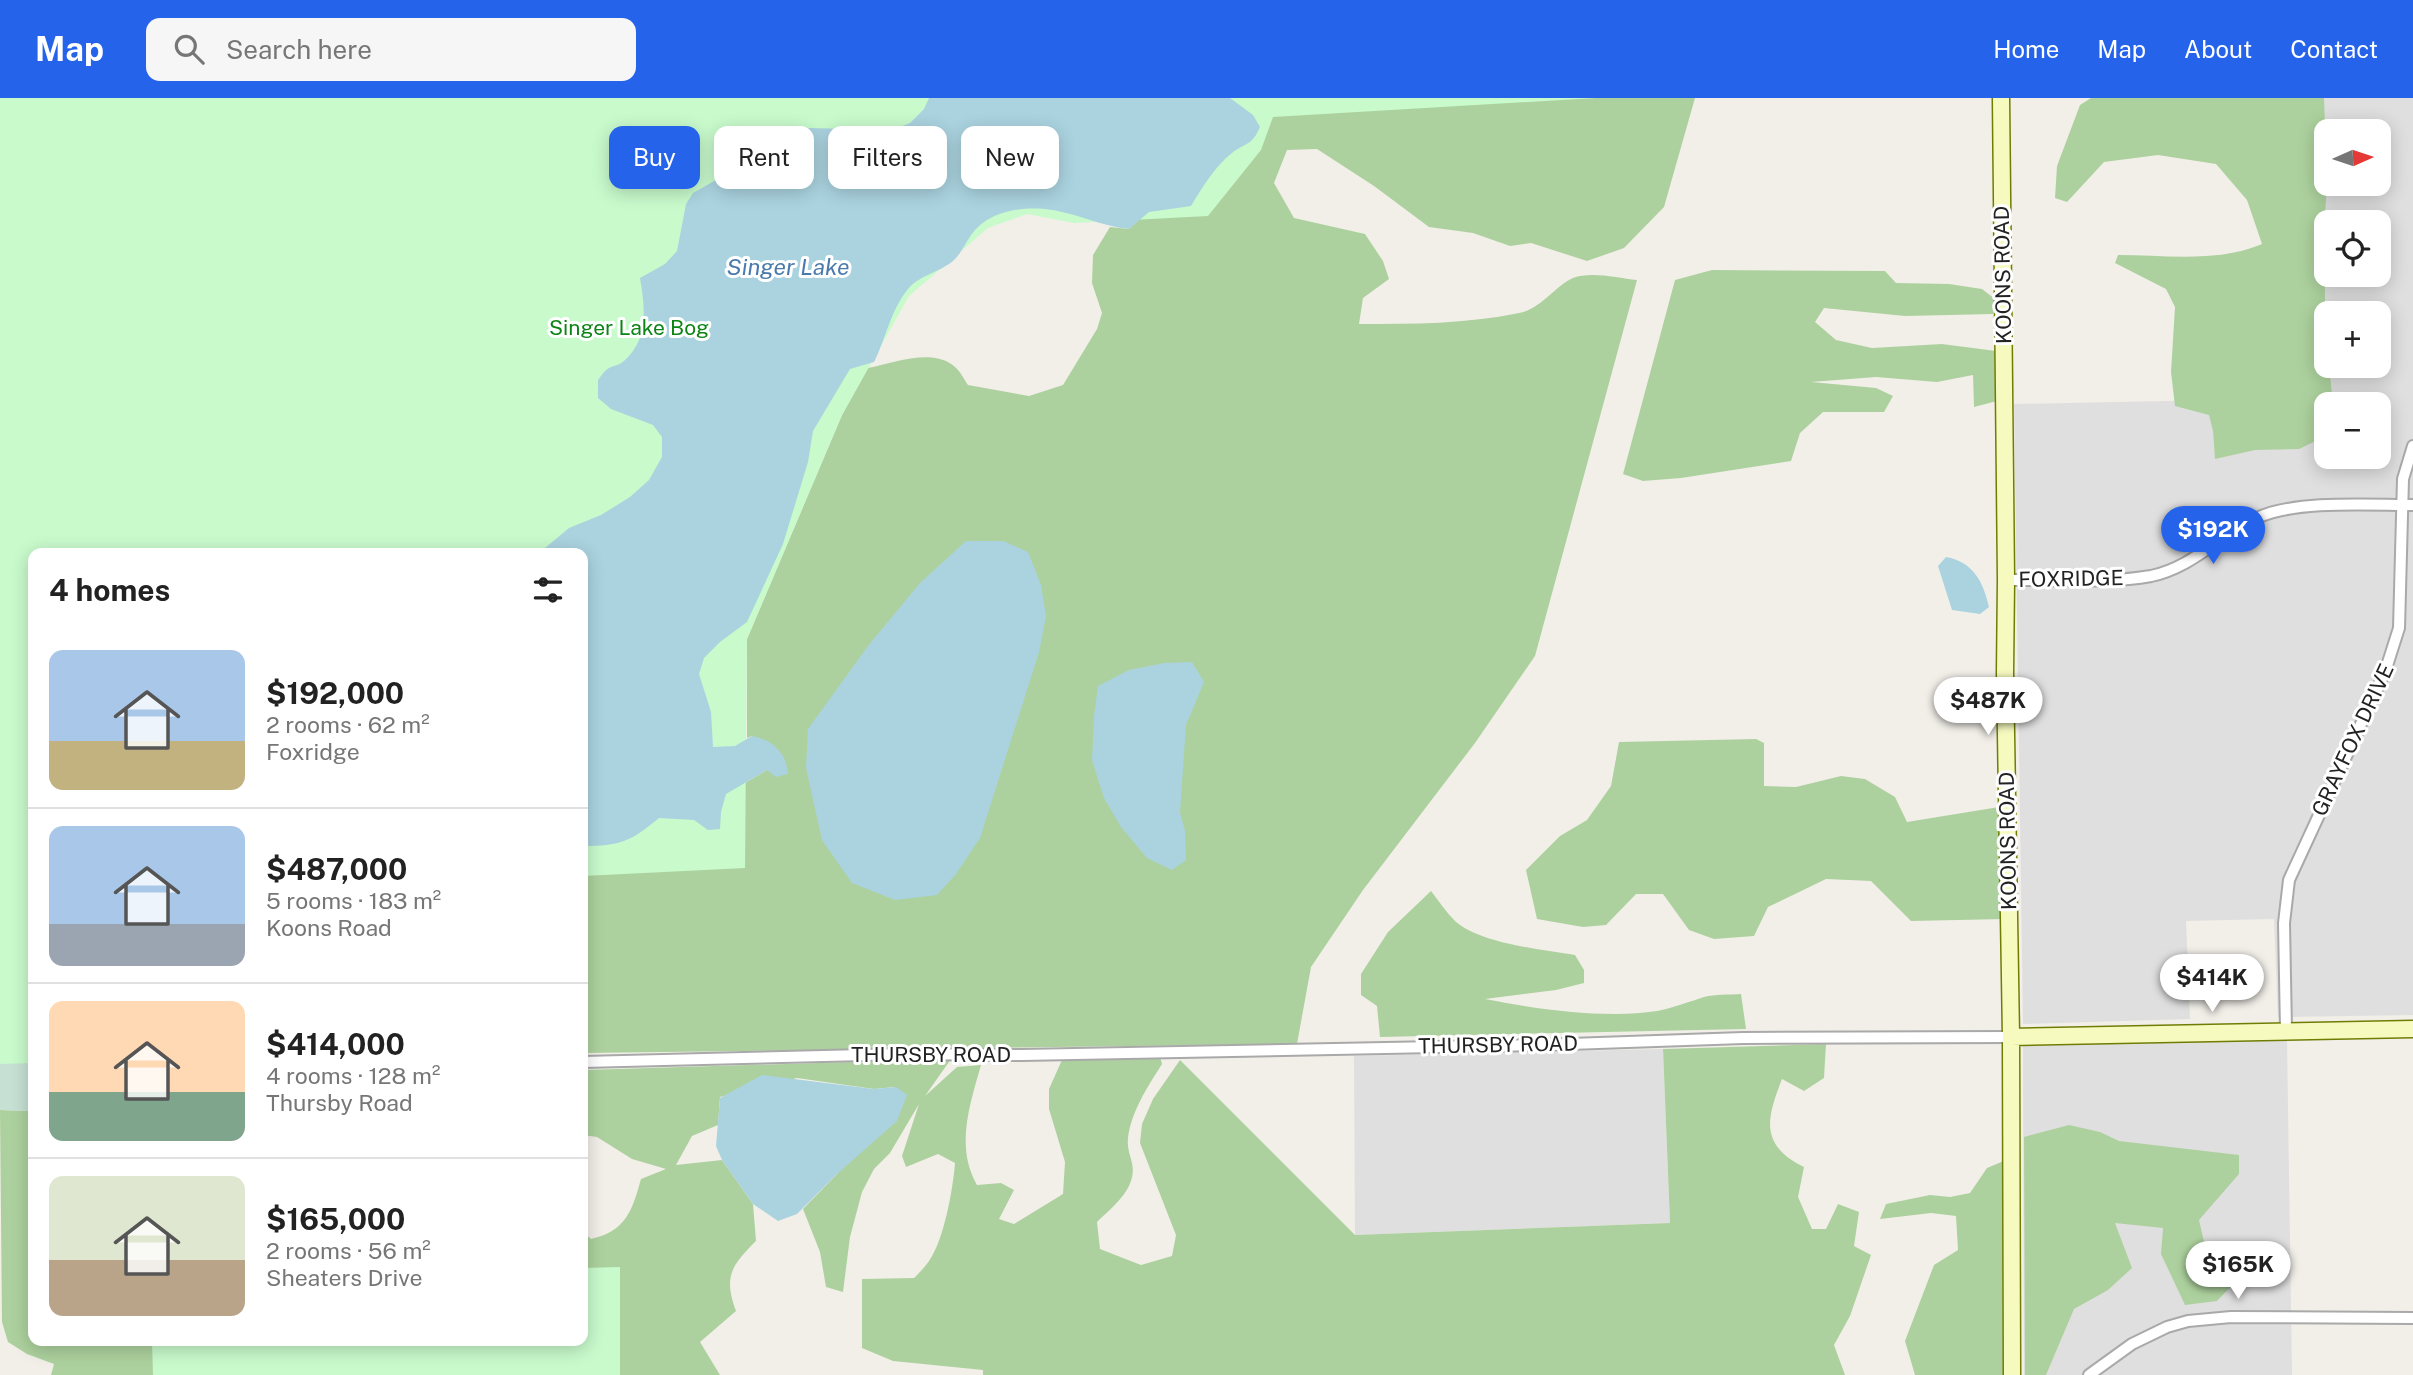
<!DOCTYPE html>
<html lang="en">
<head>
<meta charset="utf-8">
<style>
  body { margin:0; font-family:"Public Sans",sans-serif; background:#f6f6f6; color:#222; height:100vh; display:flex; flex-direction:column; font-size:26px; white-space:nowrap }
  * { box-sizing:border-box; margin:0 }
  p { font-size:23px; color:#767676 }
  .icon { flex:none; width:38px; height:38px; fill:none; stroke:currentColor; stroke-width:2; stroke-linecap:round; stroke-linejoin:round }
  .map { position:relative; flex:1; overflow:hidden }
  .panel { position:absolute; left:28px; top:450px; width:560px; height:798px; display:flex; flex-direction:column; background:#fff; border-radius:14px; box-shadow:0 4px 18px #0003 }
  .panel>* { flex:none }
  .top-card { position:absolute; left:609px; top:28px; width:665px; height:63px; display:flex; gap:14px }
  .needle { width:46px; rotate:87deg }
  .controls { position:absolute; left:2314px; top:21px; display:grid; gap:14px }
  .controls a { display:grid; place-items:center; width:77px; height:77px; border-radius:14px; background:#fff; box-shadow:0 4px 18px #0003; font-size:35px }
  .price { position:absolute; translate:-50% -60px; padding:0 16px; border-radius:24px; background:#fff; color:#222; font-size:23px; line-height:46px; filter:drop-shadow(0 2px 4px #0008) }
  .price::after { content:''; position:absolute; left:50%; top:42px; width:21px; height:16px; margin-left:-10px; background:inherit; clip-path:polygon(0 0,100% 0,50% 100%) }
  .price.active { background:#2563eb; color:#fff }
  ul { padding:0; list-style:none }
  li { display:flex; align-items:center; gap:21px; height:175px; padding:0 21px }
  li+li { border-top:2px solid #e0e0e0 }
  li span { display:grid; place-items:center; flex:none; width:196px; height:140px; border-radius:14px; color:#555 }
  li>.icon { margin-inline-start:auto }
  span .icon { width:84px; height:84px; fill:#fffc; stroke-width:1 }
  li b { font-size:30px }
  h2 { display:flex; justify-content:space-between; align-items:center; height:84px; padding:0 21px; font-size:30px }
  .chip { padding:0 24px; border-radius:14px; background:#fff; box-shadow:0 4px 18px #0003; font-size:24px; line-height:63px }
  .chip.active { background:#2563eb; color:#fff }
  header { display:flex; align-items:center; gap:42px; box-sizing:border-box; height:98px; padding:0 35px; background:#2563eb; color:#fff }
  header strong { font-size:33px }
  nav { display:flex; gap:38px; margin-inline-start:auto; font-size:24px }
  .search { width:490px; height:63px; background:#f6f6f6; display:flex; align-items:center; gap:18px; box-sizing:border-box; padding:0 24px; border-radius:14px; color:#767676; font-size:26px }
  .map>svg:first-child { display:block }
  .residential { fill:#e0dfdf; fill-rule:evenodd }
  .forest { fill:#add19e }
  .wetland { fill:#c6e0d4 }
  .park { fill:#c8facc }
  .water { fill:#aad3df }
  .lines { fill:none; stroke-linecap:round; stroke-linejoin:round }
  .street-casing { stroke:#a9a9a9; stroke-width:14 }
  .secondary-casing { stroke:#707d05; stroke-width:19 }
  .street { stroke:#fff; stroke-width:10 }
  .secondary { stroke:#f7fabf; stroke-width:16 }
  .labels { text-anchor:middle; stroke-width:6; stroke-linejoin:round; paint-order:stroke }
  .street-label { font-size:21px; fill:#222; stroke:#fff }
  .park-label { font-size:21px; fill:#0c8416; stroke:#fff }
  .water-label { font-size:23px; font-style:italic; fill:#4a7aab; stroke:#fff }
</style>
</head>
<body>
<header>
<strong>Map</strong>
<div class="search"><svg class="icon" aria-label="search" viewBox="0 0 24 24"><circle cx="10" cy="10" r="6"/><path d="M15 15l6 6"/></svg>Search here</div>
<nav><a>Home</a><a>Map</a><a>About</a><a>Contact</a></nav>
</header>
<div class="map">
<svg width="2413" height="1277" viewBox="0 0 2413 1277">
  <rect width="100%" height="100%" fill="#f2efe9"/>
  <!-- residential -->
  <path class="residential" d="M2311 0H2413V917L2278 919 2274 821 2186 823 2190 921 2023 926 2014 306 2319 300ZM2326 33H2378V86H2326ZM2326 124H2378V177H2326ZM2326 215H2378V268H2326ZM2326 306H2378V359H2326Z
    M2287 941 2292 1277H2024L2023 947Z
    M1663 951 1670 1125 1355 1137 1354 958Z"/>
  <!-- forest -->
  <path class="forest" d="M1316 0H1695L1664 109 1624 150 1587 163 1531 145 1510 148 1473 135 1429 129 1374 88 1317 51 1287 52 1274 85 1294 120 1365 136 1383 163 1389 181 1363 200 1359 226C1413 226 1466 226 1519 215 1541 211 1555 188 1573 180 1591 173 1618 180 1637 182L1535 558 1475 645 1363 792 1311 869 1297 946 583 955V748L726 696 767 672 752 638 747 640V541L842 317 868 270C893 265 934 249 955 269 960 273 964 281 968 287L1029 298 1063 287 1097 231 1102 215 1092 185 1093 157 1110 129 1129 131 1253 18Z
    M2091 0H2324L2327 86 2324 131 2326 268H2329L2333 306H2326V338L2299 351 2255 352 2215 361 2213 333 2209 317 2175 308 2171 274 2175 209 2166 191 2115 165 2118 157C2165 157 2218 165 2262 146L2247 102 2216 66 2158 57 2104 64 2067 104 2055 100 2057 68 2080 7Z
    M1712 172 1885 173 1896 185 1949 186 1982 191 1995 201 1993 216 1905 218 1824 210 1815 224 1836 242 1872 250 1942 246 1996 253 1997 303 1974 309 1973 277 1937 284 1876 279 1811 284 1876 290 1893 298 1884 314H1823L1800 335 1791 363 1681 380 1643 383 1623 376 1675 182Z
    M1756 641 1764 645V688L1796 689 1841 678 1865 681 1895 699 1907 724 1999 709 2005 821 1911 823 1871 783 1826 781 1768 809 1754 838 1714 841 1689 832 1663 796H1636L1606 827 1583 829 1537 821 1526 772 1560 738 1587 722 1611 688 1619 644Z
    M1431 793C1439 803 1446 814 1455 823 1481 846 1541 851 1575 857L1584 872V885L1556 892 1485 901C1536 911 1606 921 1657 913 1673 910 1688 904 1704 899 1715 896 1729 897 1741 896L1746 931 1380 939 1377 908 1361 897V876L1388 834Z
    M1826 946 1824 980 1804 993 1782 981C1766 1022 1760 1047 1804 1069L1798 1099 1812 1131H1826L1838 1106 1859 1114 1854 1148 1871 1157 1850 1218 1834 1247 1845 1277H983V1272L893 1263 862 1250V1181L914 1180C919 1175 925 1169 929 1163 944 1142 953 1091 955 1065L938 1056 906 1069 902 1058 919 1006 890 1055 874 1071 862 1094 850 1139 843 1194 826 1189 820 1154 803 1111 837 1076 895 989 874 991 797 980 720 999 718 1027 692 1038 676 1067 722 1062 753 1106 756 1143C732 1167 723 1178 736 1213L700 1244 720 1277H51L54 1266 27 1256 8 1244 2 1224 0 1012 33 1013V1242H583V1134L591 1141C626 1133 632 1113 641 1081L666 1071 632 1061 597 1039 583 1037V972L951 961 925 998 957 969 981 967C970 1006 955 1049 977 1087L1001 1085 1014 1092 999 1121 1014 1126 1063 1096 1065 1064 1049 1011V991L1062 962 1160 959 1162 966C1148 988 1131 1014 1128 1040 1126 1059 1139 1066 1129 1088 1123 1101 1107 1114 1097 1124L1100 1151 1141 1167 1172 1158 1176 1137 1140 1045 1142 1026 1153 1001 1180 962 1355 1137 1670 1125 1663 951Z
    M2069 1027 2100 1034 2119 1043 2239 1057V1076L2199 1122 2209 1165 2239 1180 2217 1203 2185 1207 2161 1156 2163 1130 2115 1125 2132 1170 2108 1192 2074 1211 2046 1277H2025L2024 1039Z
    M2011 1060 2012 1277H1915L1905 1243 1934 1167 1958 1152 1956 1118 1931 1115 1880 1121 1886 1106 1930 1097 1950 1099 1970 1095 1987 1070Z"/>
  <!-- wetland -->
  <path class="wetland" d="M33 754V1013L0 1012V785Z"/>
  <!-- park -->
  <path class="park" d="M0 0H1596L1273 19 1261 52 1208 118 1074 125 1027 116 988 130 909 198 842 317 747 541 745 770 583 778V455H33V965L0 966Z
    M620 1169V1277H153L152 1243 583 1242V1170Z"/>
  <!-- water -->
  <path class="water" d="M929 0H1230L1253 17 1260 29C1252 48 1246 44 1232 55 1215 68 1202 90 1191 108L1149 114 1129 131C1100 128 1074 114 1045 111 1021 109 992 113 975 132 967 141 962 155 953 163 940 174 918 178 908 191 890 213 886 241 874 264L850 271 813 333 808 364 783 446 747 524 720 544 704 560 699 576 711 614 713 649 735 648 752 638C773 642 786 654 788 676L776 679 767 672 726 696 721 714 720 731 708 732 694 722 659 720C630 744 620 748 583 748V455H539L569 430 601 417 630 399 649 382 662 359V339L653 327 611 311 598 300V282C601 278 605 272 609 270 615 267 620 267 624 263 649 241 645 210 640 180L665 166 677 153 686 106 693 95 808 30 892 32 910 25 924 11Z
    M966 443H1003L1028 454 1041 487 1046 518 1039 554 980 740 956 776 937 797 895 802 852 785 822 742 806 670 808 631 868 548 920 485Z
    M1946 459C1973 464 1983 483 1989 509L1980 516 1952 512 1938 468Z
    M1192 564 1204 584 1186 627 1180 714 1185 733 1186 762 1172 772 1147 760 1121 729 1104 700 1092 662 1094 618 1098 588 1129 572 1164 565Z
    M762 977 874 991 896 989 907 997 897 1023 837 1076 797 1116 778 1123 753 1106 722 1062 716 1048 720 1000Z"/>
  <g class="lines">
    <defs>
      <path id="street" d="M2006 482C2052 481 2107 486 2151 478 2194 469 2220 436 2259 419 2299 402 2369 407 2413 407
        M2286 932 2284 825 2289 782 2385 574 2399 530 2403 381 2413 348
        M583 964 906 956 1022 957 1541 947 1743 940 2011 939
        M2089 1277 2132 1246 2167 1229 2188 1223 2231 1219 2413 1220"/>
      <path id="secondary" d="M2001 0 2006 482 2005 575 2011 939 2012 1277
        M2011 939 2413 931"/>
    </defs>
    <!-- street casing -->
    <use href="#street" class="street-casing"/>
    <!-- secondary casing -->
    <use href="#secondary" class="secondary-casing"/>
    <!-- street -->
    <use href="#street" class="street"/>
    <!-- secondary -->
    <use href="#secondary" class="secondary"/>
  </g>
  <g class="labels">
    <!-- street labels -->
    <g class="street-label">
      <text transform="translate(2003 177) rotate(-91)" y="7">KOONS ROAD</text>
      <text transform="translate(2071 481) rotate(-1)" y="7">FOXRIDGE</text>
      <text transform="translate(2353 642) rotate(-65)" y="7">GRAYFOX DRIVE</text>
      <text transform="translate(2008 743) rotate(-91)" y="7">KOONS ROAD</text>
      <text transform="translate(1498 947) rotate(-1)" y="7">THURSBY ROAD</text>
      <text x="931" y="964">THURSBY ROAD</text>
    </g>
    <!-- park labels -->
    <g class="park-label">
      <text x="629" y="237">Singer Lake Bog</text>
    </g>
    <!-- water labels -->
    <g class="water-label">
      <text x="788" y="177">Singer Lake</text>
    </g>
  </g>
</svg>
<div class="controls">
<a><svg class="needle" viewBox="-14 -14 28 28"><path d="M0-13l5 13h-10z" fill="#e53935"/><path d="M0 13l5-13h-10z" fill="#767676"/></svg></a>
<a><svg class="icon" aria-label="locate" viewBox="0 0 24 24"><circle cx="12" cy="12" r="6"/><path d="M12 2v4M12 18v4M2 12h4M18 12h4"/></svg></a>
<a>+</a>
<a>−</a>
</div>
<b class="price active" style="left:2213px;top:468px">$192K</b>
<b class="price" style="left:1988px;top:639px">$487K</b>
<b class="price" style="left:2212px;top:916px">$414K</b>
<b class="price" style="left:2238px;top:1203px">$165K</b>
<div class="top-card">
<a class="chip active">Buy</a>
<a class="chip">Rent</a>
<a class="chip">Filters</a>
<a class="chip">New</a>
</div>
<section class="panel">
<h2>4 homes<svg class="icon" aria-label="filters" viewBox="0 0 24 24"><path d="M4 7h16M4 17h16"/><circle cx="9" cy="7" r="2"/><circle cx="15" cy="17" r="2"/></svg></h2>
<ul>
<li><span style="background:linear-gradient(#a9c7e8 65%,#c2b280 0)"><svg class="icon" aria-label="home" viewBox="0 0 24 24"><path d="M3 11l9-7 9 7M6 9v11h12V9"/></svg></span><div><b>$192,000</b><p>2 rooms · 62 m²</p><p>Foxridge</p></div></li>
<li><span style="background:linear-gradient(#a9c7e8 70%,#9aa5b1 0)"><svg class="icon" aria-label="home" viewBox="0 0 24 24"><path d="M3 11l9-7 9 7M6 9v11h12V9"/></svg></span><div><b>$487,000</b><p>5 rooms · 183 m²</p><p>Koons Road</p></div></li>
<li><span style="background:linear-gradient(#ffd9b3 65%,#7fa58c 0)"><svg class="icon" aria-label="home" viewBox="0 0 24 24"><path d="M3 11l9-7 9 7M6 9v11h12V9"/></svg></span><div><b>$414,000</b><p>4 rooms · 128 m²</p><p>Thursby Road</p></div></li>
<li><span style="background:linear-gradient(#dfe7d0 60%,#b9a48a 0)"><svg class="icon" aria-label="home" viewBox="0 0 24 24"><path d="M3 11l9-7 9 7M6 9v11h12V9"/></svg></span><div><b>$165,000</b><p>2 rooms · 56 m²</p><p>Sheaters Drive</p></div></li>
</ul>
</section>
</div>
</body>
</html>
